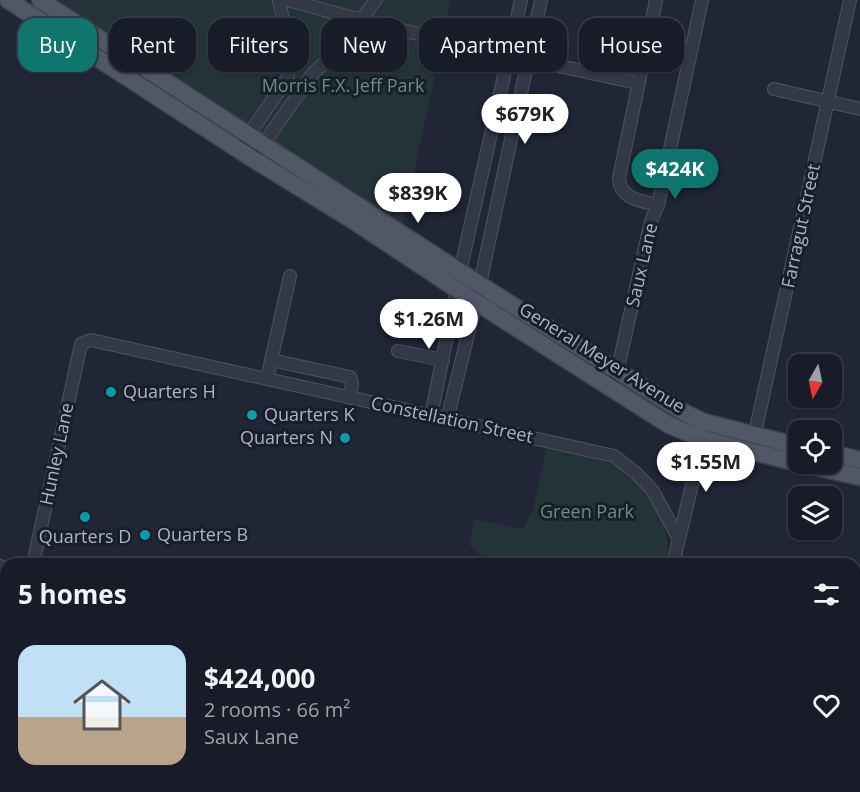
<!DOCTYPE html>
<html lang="en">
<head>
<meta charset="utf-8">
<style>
  body { margin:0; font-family:"Open Sans",sans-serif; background:#212530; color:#f1f3f6; height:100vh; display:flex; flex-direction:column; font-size:22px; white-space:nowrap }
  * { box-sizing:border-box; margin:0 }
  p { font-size:20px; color:#9fa1a8 }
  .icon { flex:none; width:33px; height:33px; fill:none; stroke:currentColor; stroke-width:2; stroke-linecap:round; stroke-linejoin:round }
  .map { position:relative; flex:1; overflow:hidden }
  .panel { position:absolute; left:0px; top:558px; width:861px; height:234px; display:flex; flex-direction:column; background:#181c28; border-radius:18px 18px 0 0; box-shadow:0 2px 4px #0004,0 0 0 2px #363a45 }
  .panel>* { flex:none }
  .banner { position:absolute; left:18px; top:18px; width:825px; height:54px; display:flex; gap:12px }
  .needle { width:39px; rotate:189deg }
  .tools { position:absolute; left:788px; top:354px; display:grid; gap:12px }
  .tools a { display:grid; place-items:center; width:54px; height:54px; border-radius:12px; background:#181c28; box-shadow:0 2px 4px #0004,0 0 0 2px #363a45; font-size:30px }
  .price { position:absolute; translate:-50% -51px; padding:0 14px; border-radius:21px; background:#fff; color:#222; font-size:20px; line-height:39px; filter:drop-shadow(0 2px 3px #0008) }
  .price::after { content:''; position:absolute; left:50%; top:36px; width:18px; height:14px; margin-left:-9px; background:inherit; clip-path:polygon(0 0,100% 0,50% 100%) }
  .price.active { background:#0f766e; color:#fff }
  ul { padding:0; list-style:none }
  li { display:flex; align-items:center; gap:18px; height:150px; padding:0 18px }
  li span { display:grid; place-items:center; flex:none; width:168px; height:120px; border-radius:18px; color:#555 }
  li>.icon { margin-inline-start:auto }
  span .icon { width:72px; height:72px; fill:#fffc; stroke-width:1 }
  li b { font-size:26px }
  h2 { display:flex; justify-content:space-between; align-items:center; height:72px; padding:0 18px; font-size:26px }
  .tag { padding:0 21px; border-radius:18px; background:#181c28; box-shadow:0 2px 4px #0004,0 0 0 2px #363a45; font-size:21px; line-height:54px }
  .tag.active { background:#0f766e; color:#fff }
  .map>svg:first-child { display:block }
  .green { fill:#233338 }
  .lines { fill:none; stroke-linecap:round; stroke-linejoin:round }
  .minor-casing { stroke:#4d5361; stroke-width:14 }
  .major-casing { stroke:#3c4250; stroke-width:19 }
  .minor { stroke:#333846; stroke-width:12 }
  .major { stroke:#515767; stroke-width:16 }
  .culture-dot { fill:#0f9aa8; stroke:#191e2b; stroke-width:2 }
  .labels { text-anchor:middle; stroke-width:6; stroke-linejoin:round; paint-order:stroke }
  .park-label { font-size:18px; fill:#659376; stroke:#191e2b }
  .street-label { font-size:18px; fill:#adb3c3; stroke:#191e2b }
  .poi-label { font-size:18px; fill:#adb3c3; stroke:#191e2b; text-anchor:start }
</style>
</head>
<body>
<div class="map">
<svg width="860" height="792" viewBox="0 0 860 792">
  <rect width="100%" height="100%" fill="#202636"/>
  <!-- green -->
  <path class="green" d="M42 0H451L403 225Z
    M546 449C570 454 600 457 622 469 627 472 631 477 636 481 659 502 672 533 666 564H489L469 544 475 519 522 529 533 511Z"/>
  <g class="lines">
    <defs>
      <path id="minor" d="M288 0C404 33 521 58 638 83
        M656 0 619 178C620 199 641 201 658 205
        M774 89 860 109
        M245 140 287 79 291 61 279 0
        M260 149 314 72 348 43 360 21 376 0
        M398 351 443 360
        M271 360 350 377 352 384 350 398
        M616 377 651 221 658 205 702 0
        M267 379 290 276
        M431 416 460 272 521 0
        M447 420 476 302 541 0
        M753 442 850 0
        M33 564 81 344 91 340 614 456 636 473 653 491 679 539
        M673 564 703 439
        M0 566 6 568
        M0 661 6 666
        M855 755 860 756
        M48 792 49 786
        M139 792 140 786
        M303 792 305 786
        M622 792 623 786
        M782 792 783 786"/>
      <path id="major" d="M8 0 253 159 357 223 476 302 669 425 703 439 798 463
        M40 0 493 293 685 413 704 422 798 446
        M831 453 860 460
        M802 464 860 477"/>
    </defs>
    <!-- minor casing -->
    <use href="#minor" class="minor-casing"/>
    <!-- major casing -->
    <use href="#major" class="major-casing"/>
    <!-- minor -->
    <use href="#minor" class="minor"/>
    <!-- major -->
    <use href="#major" class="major"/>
  </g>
  <!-- markers -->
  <g class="culture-dot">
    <circle cx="111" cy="392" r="6"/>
    <circle cx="252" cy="415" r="6"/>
    <circle cx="345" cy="438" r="6"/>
    <circle cx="85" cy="517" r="6"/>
    <circle cx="145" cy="535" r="6"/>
  </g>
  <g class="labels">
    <!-- park labels -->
    <g class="park-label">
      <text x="343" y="92">Morris F.X. Jeff Park</text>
      <text x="587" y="518">Green Park</text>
    </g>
    <!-- street labels -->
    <g class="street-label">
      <text transform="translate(801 226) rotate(-78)" y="6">Farragut Street</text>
      <text transform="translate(642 265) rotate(-77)" y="6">Saux Lane</text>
      <text transform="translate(602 358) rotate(32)" y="6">General Meyer Avenue</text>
      <text transform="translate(452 420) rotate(12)" y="6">Constellation Street</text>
      <text transform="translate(57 454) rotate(-78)" y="6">Hunley Lane</text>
    </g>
    <!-- poi labels -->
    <g class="poi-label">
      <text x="123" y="398">Quarters H</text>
      <text x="264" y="421">Quarters K</text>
      <text x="333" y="444" text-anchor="end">Quarters N</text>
      <text x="157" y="541">Quarters B</text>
      <text x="85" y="543" text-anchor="middle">Quarters D</text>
    </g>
  </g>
</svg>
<div class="tools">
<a><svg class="needle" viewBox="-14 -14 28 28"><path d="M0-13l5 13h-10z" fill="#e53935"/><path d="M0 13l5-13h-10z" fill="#9fa1a8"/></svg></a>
<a><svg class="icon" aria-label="locate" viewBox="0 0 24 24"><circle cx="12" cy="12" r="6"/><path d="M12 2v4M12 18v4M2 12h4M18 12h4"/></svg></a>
<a><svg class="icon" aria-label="layers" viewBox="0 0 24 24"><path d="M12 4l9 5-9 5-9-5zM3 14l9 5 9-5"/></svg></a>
</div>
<b class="price" style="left:525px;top:145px">$679K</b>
<b class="price active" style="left:675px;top:200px">$424K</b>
<b class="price" style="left:418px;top:224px">$839K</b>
<b class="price" style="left:429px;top:350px">$1.26M</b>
<b class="price" style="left:706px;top:493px">$1.55M</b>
<div class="banner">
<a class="tag active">Buy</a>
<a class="tag">Rent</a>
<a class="tag">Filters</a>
<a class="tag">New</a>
<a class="tag">Apartment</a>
<a class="tag">House</a>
</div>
<section class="panel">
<h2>5 homes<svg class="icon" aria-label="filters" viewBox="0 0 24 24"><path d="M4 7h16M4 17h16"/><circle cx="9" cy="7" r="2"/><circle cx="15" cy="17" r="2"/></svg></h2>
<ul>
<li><span style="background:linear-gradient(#bfe0f5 60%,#b9a48a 0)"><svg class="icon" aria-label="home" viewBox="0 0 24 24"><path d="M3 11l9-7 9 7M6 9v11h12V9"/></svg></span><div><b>$424,000</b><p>2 rooms · 66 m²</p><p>Saux Lane</p></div><svg class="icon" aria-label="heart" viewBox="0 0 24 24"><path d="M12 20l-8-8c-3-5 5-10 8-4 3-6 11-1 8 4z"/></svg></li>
</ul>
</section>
</div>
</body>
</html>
